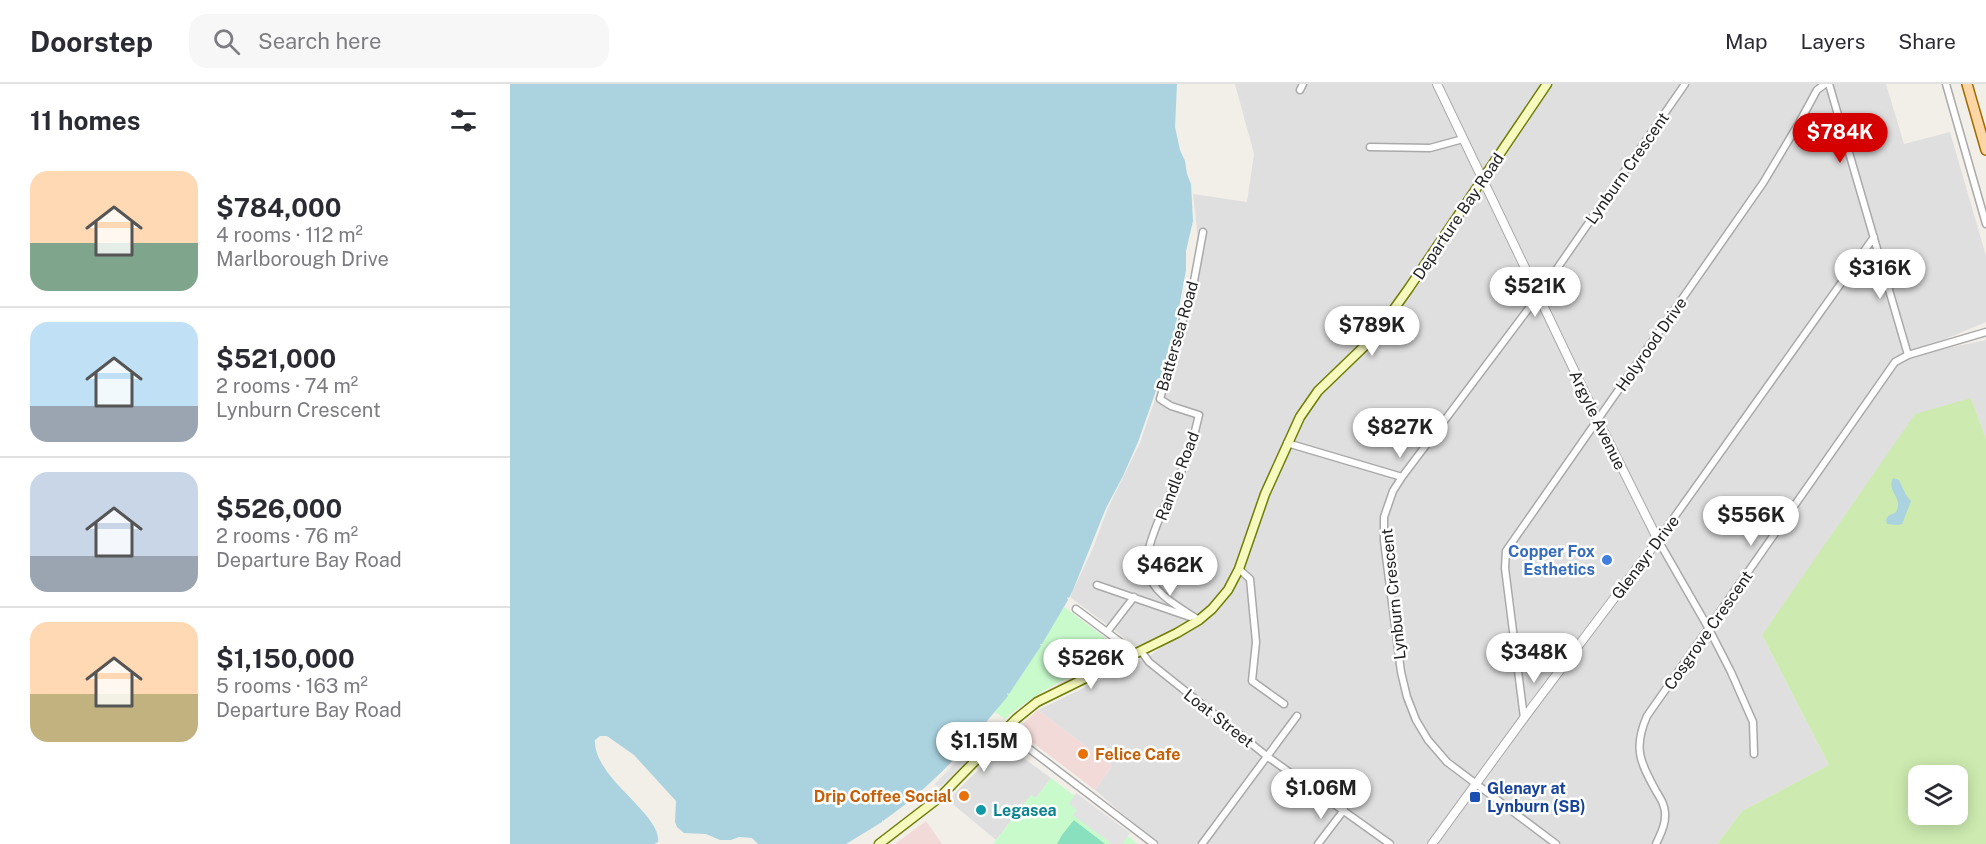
<!DOCTYPE html>
<html lang="en">
<head>
<meta charset="utf-8">
<style>
  body { margin:0; font-family:"Public Sans",sans-serif; background:#f7f7f7; color:#2b2b33; height:100vh; display:flex; flex-direction:column; font-size:22px; white-space:nowrap }
  * { box-sizing:border-box; margin:0 }
  p { font-size:20px; color:#7c7c81 }
  .icon { flex:none; width:33px; height:33px; fill:none; stroke:currentColor; stroke-width:2; stroke-linecap:round; stroke-linejoin:round }
  .map { position:relative; flex:1; overflow:hidden }
  .drawer { display:flex; flex-direction:column; background:#fff; width:510px }
  .drawer>* { flex:none }
  .controls { position:absolute; left:1398px; top:681px; display:grid; gap:12px }
  .controls a { display:grid; place-items:center; width:60px; height:60px; border-radius:12px; background:#fff; box-shadow:0 3px 15px #0003; font-size:30px }
  .price { position:absolute; translate:-50% -51px; padding:0 14px; border-radius:21px; background:#fff; color:#222; font-size:20px; line-height:39px; filter:drop-shadow(0 2px 3px #0008) }
  .price::after { content:''; position:absolute; left:50%; top:36px; width:18px; height:14px; margin-left:-9px; background:inherit; clip-path:polygon(0 0,100% 0,50% 100%) }
  .price.current { background:#d40000; color:#fff }
  ul { padding:0; list-style:none }
  li { display:flex; align-items:center; gap:18px; height:150px; padding:0 30px }
  li+li { border-top:2px solid #e1e1e2 }
  li span { display:grid; place-items:center; flex:none; width:168px; height:120px; border-radius:18px; color:#555 }
  li>.icon { margin-inline-start:auto }
  span .icon { width:72px; height:72px; fill:#fffc; stroke-width:1 }
  li b { font-size:26px }
  h2 { display:flex; justify-content:space-between; align-items:center; height:72px; padding:0 30px; font-size:26px }
  header { display:flex; align-items:center; gap:36px; box-sizing:border-box; height:84px; padding:0 30px; background:#fff; border-bottom:2px solid #e1e1e2 }
  header strong { font-size:28px }
  nav { display:flex; gap:33px; margin-inline-start:auto; font-size:21px }
  .search { width:420px; height:54px; background:#f7f7f7; display:flex; align-items:center; gap:15px; box-sizing:border-box; padding:0 21px; border-radius:18px; color:#7c7c81; font-size:22px }
  main { display:flex; flex:1; min-height:0 }
  .map>svg:first-child { display:block }
  .residential { fill:#e0dfdf }
  .commercial { fill:#f2dad9 }
  .grass { fill:#cdebb0; fill-rule:evenodd }
  .park { fill:#c8facc }
  .pitch { fill:#88e0be }
  .parking { fill:#e2e2e2 }
  .water { fill:#aad3df }
  .lines { fill:none; stroke-linecap:round; stroke-linejoin:round }
  .minor-casing { stroke:#a9a9a9; stroke-width:9 }
  .tertiary-casing { stroke:#a9a9a9; stroke-width:10 }
  .secondary-casing { stroke:#707d05; stroke-width:11 }
  .primary-casing { stroke:#a06b00; stroke-width:12 }
  .minor { stroke:#fff; stroke-width:6 }
  .tertiary { stroke:#fff; stroke-width:8 }
  .secondary { stroke:#f7fabf; stroke-width:8 }
  .primary { stroke:#fcd6a4; stroke-width:9 }
  .shop-dot { fill:#3f7fe0; stroke:#fff; stroke-width:2 }
  .food-dot { fill:#e8710a; stroke:#fff; stroke-width:2 }
  .transit-dot { fill:#1a4fb4; stroke:#fff; stroke-width:2 }
  .culture-dot { fill:#0f9aa8; stroke:#fff; stroke-width:2 }
  .labels { text-anchor:middle; stroke-width:5; stroke-linejoin:round; paint-order:stroke }
  .street-label { font-size:16px; fill:#222; stroke:#fff }
  .shop-label { font-size:16px; font-weight:bold; fill:#366cbe; stroke:#fff; text-anchor:end }
  .food-label { font-size:16px; font-weight:bold; fill:#c56008; stroke:#fff; text-anchor:start }
  .transit-label { font-size:16px; font-weight:bold; fill:#164399; stroke:#fff; text-anchor:start }
  .culture-label { font-size:16px; font-weight:bold; fill:#0d838f; stroke:#fff; text-anchor:start }
</style>
</head>
<body>
<header>
<strong>Doorstep</strong>
<div class="search"><svg class="icon" aria-label="search" viewBox="0 0 24 24"><circle cx="10" cy="10" r="6"/><path d="M15 15l6 6"/></svg>Search here</div>
<nav><a>Map</a><a>Layers</a><a>Share</a></nav>
</header>
<main>
<section class="drawer">
<h2>11 homes<svg class="icon" aria-label="filters" viewBox="0 0 24 24"><path d="M4 7h16M4 17h16"/><circle cx="9" cy="7" r="2"/><circle cx="15" cy="17" r="2"/></svg></h2>
<ul>
<li><span style="background:linear-gradient(#ffd9b3 60%,#7fa58c 0)"><svg class="icon" aria-label="home" viewBox="0 0 24 24"><path d="M3 11l9-7 9 7M6 9v11h12V9"/></svg></span><div><b>$784,000</b><p>4 rooms · 112 m²</p><p>Marlborough Drive</p></div></li>
<li><span style="background:linear-gradient(#bfe0f5 70%,#9aa5b1 0)"><svg class="icon" aria-label="home" viewBox="0 0 24 24"><path d="M3 11l9-7 9 7M6 9v11h12V9"/></svg></span><div><b>$521,000</b><p>2 rooms · 74 m²</p><p>Lynburn Crescent</p></div></li>
<li><span style="background:linear-gradient(#c9d6e8 70%,#9aa5b1 0)"><svg class="icon" aria-label="home" viewBox="0 0 24 24"><path d="M3 11l9-7 9 7M6 9v11h12V9"/></svg></span><div><b>$526,000</b><p>2 rooms · 76 m²</p><p>Departure Bay Road</p></div></li>
<li><span style="background:linear-gradient(#ffd9b3 60%,#c2b280 0)"><svg class="icon" aria-label="home" viewBox="0 0 24 24"><path d="M3 11l9-7 9 7M6 9v11h12V9"/></svg></span><div><b>$1,150,000</b><p>5 rooms · 163 m²</p><p>Departure Bay Road</p></div></li>
</ul>
</section>
<div class="map">
<svg width="1476" height="760" viewBox="0 0 1476 760">
  <rect width="100%" height="100%" fill="#f2efe9"/>
  <!-- residential -->
  <path class="residential" d="M725 0H1035L904 202 788 332 728 484 716 505 701 523 658 551 627 563 560 513 583 464 598 424 630 359 686 196 690 174 683 110 737 118 744 70Z
    M1037 0H1376L1394 60 1440 48 1476 172V238L1383 277 1199 542 1148 452 974 94Z
    M972 98 1144 454 918 760H636L640 754 585 706 602 682 528 626 640 572 720 506 757 410 791 334 809 308 864 256 907 203 945 138Z
    M1476 256V355L1461 314 1252 551 1319 681 1232 727 1207 760H924L1148 460 1198 547 1387 279 1399 272Z
    M494 660 541 694 526 714 521 711 486 756 438 716Z"/>
  <!-- commercial -->
  <path class="commercial" d="M528 626 602 682 585 706 506 646Z
    M416 737 432 760H385Z"/>
  <!-- grass -->
  <path class="grass" d="M1461 314 1476 355V760H1207L1232 727 1319 681 1252 551 1405 330ZM1408 692H1448V730H1408Z"/>
  <!-- park -->
  <path class="park" d="M554 523 614 568C573 587 529 604 495 635L485 628 510 594Z
    M541 694 628 760H483L521 711 526 714Z"/>
  <!-- pitch -->
  <path class="pitch" d="M564 736 565 737 595 760H547L552 751Z"/>
  <!-- parking -->
  <path class="parking" d="M470 653 477 654 448 687 430 703 424 701Z
    M566 709 620 749 612 760H602L563 731 567 726 559 720Z"/>
  <!-- water -->
  <path class="water" d="M0 0H667L665 43 670 66 675 77 677 90 681 100 683 137 676 167V186L662 261 628 358 613 392 596 424 563 506 559 514 557 513 558 516 532 560H530L531 562 499 610 497 609 498 612 461 656 459 655 460 658C432 689 408 712 373 737L372 736V738L336 760H248L242 754 229 753 221 756H210L196 750 174 749 167 743 165 738 166 717 124 671 97 652H90L85 656C83 694 152 730 148 758L144 760H0Z
    M1383 394 1389 396 1396 411 1401 417 1392 440 1387 441 1377 440 1376 436 1378 432 1386 428C1394 413 1376 408 1383 394Z"/>
  <g class="lines">
    <defs>
      <path id="minor" d="M1319 0 1398 271
        M1436 0 1476 140
        M790 6 793 0
        M860 63 920 64 953 55
        M777 359 892 393
        M729 485 740 495 746 558 742 597 774 620
        M587 501 680 533
        M566 525 613 560 621 572
        M689 536C671 524 642 510 637 486 632 462 665 402 675 379 682 364 685 346 689 331L661 322 650 315 684 197 693 148
        M597 548 624 513
        M631 567 639 578 758 673 880 760
        M1014 634 995 484 996 467 1253 99 1289 39 1307 6 1315 0
        M496 647 644 760
        M1244 670 1243 638 1221 588 1199 545 1148 456 1364 153
        M692 760 787 632
        M808 760 834 726
        M1046 760 937 678 918 656 906 636 897 613 891 588 874 457V433L883 407 892 393 1028 212 1175 0
        M1146 760C1150 751 1155 743 1155 733 1156 723 1151 715 1146 707 1130 678 1123 664 1137 632L1385 278 1398 271 1476 248"/>
      <path id="tertiary" d="M922 760 1014 634 1148 456 1088 336 927 0"/>
      <path id="secondary" d="M369 760 430 713 506 635 527 618 667 549 689 536 702 525 718 506 729 485 755 410 790 333 808 307 864 253 899 204 1037 0"/>
      <path id="primary" d="M1457 0 1476 66"/>
    </defs>
    <!-- minor casing -->
    <use href="#minor" class="minor-casing"/>
    <!-- tertiary casing -->
    <use href="#tertiary" class="tertiary-casing"/>
    <!-- secondary casing -->
    <use href="#secondary" class="secondary-casing"/>
    <!-- primary casing -->
    <use href="#primary" class="primary-casing"/>
    <!-- minor -->
    <use href="#minor" class="minor"/>
    <!-- tertiary -->
    <use href="#tertiary" class="tertiary"/>
    <!-- secondary -->
    <use href="#secondary" class="secondary"/>
    <!-- primary -->
    <use href="#primary" class="primary"/>
  </g>
  <!-- markers -->
  <circle class="shop-dot" cx="1097" cy="476" r="6"/>
  <g class="food-dot">
    <circle cx="573" cy="670" r="6"/>
    <circle cx="454" cy="712" r="6"/>
  </g>
  <rect class="transit-dot" x="959" y="707" width="12" height="12" rx="3"/>
  <circle class="culture-dot" cx="471" cy="726" r="6"/>
  <g class="labels">
    <!-- street labels -->
    <g class="street-label">
      <text transform="translate(1117 84) rotate(-55)" y="6">Lynburn Crescent</text>
      <text transform="translate(948 132) rotate(-56)" y="6">Departure Bay Road</text>
      <text transform="translate(667 252) rotate(-74)" y="6">Battersea Road</text>
      <text transform="translate(1141 260) rotate(-55)" y="6">Holyrood Drive</text>
      <text transform="translate(1088 336) rotate(64)" y="6">Argyle Avenue</text>
      <text transform="translate(667 392) rotate(-69)" y="6">Randle Road</text>
      <text transform="translate(1135 473) rotate(-53)" y="6">Glenayr Drive</text>
      <text transform="translate(883 510) rotate(-96)" y="6">Lynburn Crescent</text>
      <text transform="translate(1198 546) rotate(-55)" y="6">Cosgrove Crescent</text>
      <text transform="translate(709 634) rotate(38)" y="6">Loat Street</text>
    </g>
    <!-- shop labels -->
    <g class="shop-label">
      <text x="1085" y="473">Copper Fox<tspan x="1085" dy="18">Esthetics</tspan></text>
    </g>
    <!-- food labels -->
    <g class="food-label">
      <text x="585" y="676">Felice Cafe</text>
      <text x="442" y="718" text-anchor="end">Drip Coffee Social</text>
    </g>
    <!-- transit labels -->
    <g class="transit-label">
      <text x="977" y="710">Glenayr at<tspan x="977" dy="18">Lynburn (SB)</tspan></text>
    </g>
    <!-- culture labels -->
    <g class="culture-label">
      <text x="483" y="732">Legasea</text>
    </g>
  </g>
</svg>
<div class="controls">
<a><svg class="icon" aria-label="layers" viewBox="0 0 24 24"><path d="M12 4l9 5-9 5-9-5zM3 14l9 5 9-5"/></svg></a>
</div>
<b class="price current" style="left:1330px;top:80px">$784K</b>
<b class="price" style="left:1370px;top:216px">$316K</b>
<b class="price" style="left:1025px;top:234px">$521K</b>
<b class="price" style="left:862px;top:273px">$789K</b>
<b class="price" style="left:890px;top:375px">$827K</b>
<b class="price" style="left:1241px;top:463px">$556K</b>
<b class="price" style="left:660px;top:513px">$462K</b>
<b class="price" style="left:1024px;top:600px">$348K</b>
<b class="price" style="left:581px;top:606px">$526K</b>
<b class="price" style="left:474px;top:689px">$1.15M</b>
<b class="price" style="left:811px;top:736px">$1.06M</b>
</div>
</main>
</body>
</html>
